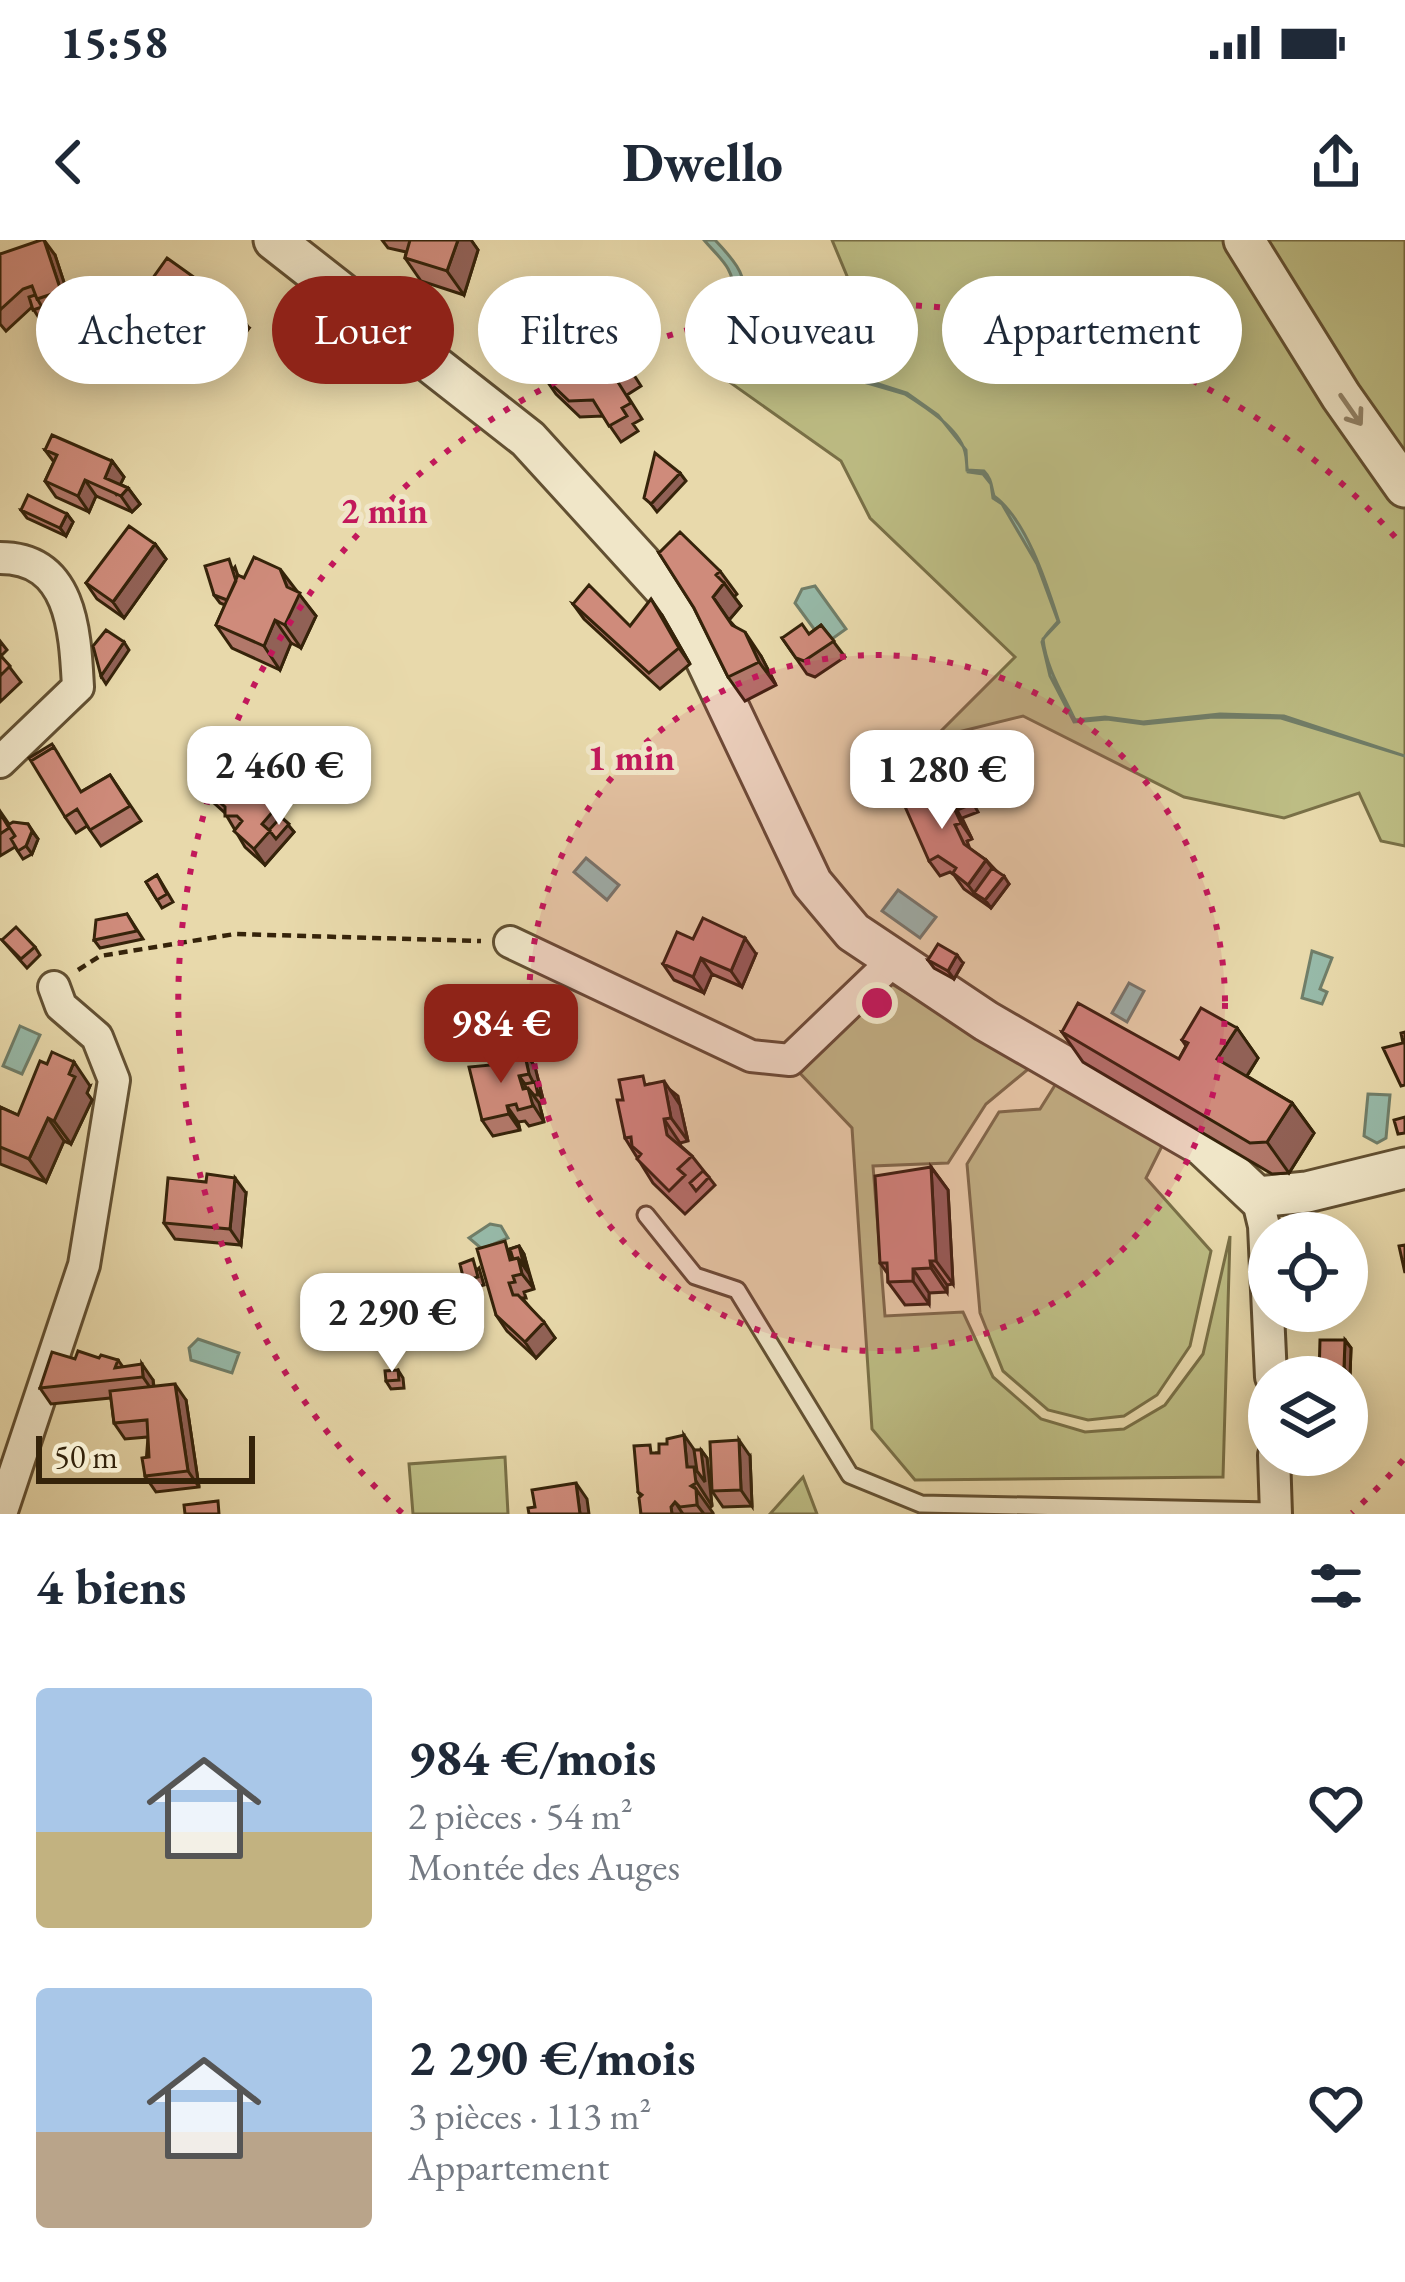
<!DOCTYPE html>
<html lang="fr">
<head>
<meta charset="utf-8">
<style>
  body { margin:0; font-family:"EB Garamond",serif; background:#f2f2f3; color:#1f2937; height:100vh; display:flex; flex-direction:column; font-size:45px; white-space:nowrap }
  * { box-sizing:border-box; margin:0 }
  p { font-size:39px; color:#747a83 }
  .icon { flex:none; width:66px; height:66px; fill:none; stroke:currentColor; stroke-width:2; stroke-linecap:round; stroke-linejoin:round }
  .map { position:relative; height:1274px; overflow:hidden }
  .drawer { display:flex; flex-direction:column; background:#fff; flex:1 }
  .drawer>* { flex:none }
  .banner { position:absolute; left:36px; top:36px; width:1335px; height:108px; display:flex; gap:24px }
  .controls { position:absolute; left:1248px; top:972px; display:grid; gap:24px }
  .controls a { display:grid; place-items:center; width:120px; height:120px; border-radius:50%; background:#fff; box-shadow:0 6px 30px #0003; font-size:60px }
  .scale { position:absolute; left:36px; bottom:30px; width:219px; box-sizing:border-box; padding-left:12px; border:6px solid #35230a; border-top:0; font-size:33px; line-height:42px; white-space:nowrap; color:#35230a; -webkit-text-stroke:9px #f0e6c8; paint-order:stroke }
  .price { position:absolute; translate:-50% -102px; padding:0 27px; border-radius:24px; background:#fff; color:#222; font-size:39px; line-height:78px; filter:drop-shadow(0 3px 6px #0008) }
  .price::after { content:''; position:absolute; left:50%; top:72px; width:36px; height:27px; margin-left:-18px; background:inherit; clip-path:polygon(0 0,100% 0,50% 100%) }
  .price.current { background:#8f2418; color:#fff }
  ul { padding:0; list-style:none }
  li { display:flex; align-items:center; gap:36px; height:300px; padding:0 36px }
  li span { display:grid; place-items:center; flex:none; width:336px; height:240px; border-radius:12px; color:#555 }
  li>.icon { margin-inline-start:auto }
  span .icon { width:144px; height:144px; fill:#fffc; stroke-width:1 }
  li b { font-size:51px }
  h2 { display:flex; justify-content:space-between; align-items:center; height:144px; padding:0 36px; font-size:51px }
  .chip { padding:0 42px; border-radius:54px; background:#fff; box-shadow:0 6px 30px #0003; font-size:42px; line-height:108px }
  .chip.current { background:#8f2418; color:#fff }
  .status { display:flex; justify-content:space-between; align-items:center; height:84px; padding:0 60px; background:#fff; direction:ltr }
  .status svg { height:33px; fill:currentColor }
  header { display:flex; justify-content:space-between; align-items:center; height:156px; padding:0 36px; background:#fff; font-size:54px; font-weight:700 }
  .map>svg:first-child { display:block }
  .green { fill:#bdbd84; stroke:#797047; stroke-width:3 }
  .water { fill:#97baa9; stroke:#707e69; stroke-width:3 }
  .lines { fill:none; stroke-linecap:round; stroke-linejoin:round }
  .service-casing { stroke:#625032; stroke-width:21 }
  .minor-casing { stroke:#625032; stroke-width:36 }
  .tertiary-casing { stroke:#625032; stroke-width:45 }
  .path { stroke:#35230a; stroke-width:4.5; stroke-dasharray:9 6; stroke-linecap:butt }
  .service { stroke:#f0e6c8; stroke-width:15 }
  .minor { stroke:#f0e6c8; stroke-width:30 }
  .tertiary { stroke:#f0e6c8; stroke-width:39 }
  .wall { fill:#b2786a; stroke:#35230a; stroke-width:3 }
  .shaded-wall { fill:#916156; stroke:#35230a; stroke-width:3 }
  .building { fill:#cf8b7b; stroke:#35230a; stroke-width:3 }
  .oneway { stroke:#928469 }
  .ring { fill:none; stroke:#c2185b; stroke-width:6; stroke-dasharray:6 12 }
  .centre { fill:#c2185b; stroke:#f0e6c8; stroke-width:6 }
  .ring-label { font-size:36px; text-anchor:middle; font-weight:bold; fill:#c2185b; stroke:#f0e6c8; stroke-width:10; stroke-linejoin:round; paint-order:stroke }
</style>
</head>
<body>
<div class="status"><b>15:58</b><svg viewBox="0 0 49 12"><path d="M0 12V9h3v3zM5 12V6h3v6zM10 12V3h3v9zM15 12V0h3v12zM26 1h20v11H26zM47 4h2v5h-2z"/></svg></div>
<header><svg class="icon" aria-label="back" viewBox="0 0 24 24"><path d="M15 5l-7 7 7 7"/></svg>Dwello<svg class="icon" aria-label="share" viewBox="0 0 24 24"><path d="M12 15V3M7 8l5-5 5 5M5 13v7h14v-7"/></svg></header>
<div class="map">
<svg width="1405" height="1274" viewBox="0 0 1405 1274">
  <rect width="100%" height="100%" fill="#e8d9ab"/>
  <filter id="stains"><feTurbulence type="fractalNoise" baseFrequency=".00167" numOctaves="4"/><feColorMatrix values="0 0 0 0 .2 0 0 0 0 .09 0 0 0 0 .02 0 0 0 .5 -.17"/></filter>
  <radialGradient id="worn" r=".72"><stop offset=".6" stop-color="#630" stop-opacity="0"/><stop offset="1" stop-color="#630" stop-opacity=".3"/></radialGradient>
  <!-- green -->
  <path class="green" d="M832 0H1405V606L1381 601 1359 553 1284 578 1184 557 1023 476 942 496 939 493 1015 417 870 278 841 221 711 129 852 48Z
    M888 742 1032 826 986 864 948 923 873 926 885 1076 963 1072 993 1137 1041 1179 1085 1192 1124 1189 1165 1165 1203 1114 1230 996 1223 1237 915 1240 872 1189 852 888 796 829Z
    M1057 842 1163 904 1146 938 1211 1011 1190 1106 1157 1155 1124 1176 1088 1180 1048 1170 1003 1131 980 1073 967 924 999 872 1040 869Z
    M505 1217 508 1274H413L409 1224Z
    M803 1237 817 1274H770Z"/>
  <!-- water -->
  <path class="water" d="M704 0H715C755 42 750 51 716 92L907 153 938 175 966 210 967 230 984 231C992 239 991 246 994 256 1027 280 1047 345 1059 382L1043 399C1046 428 1063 454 1075 480L1105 477 1143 482 1220 474 1284 476 1405 516 1281 478 1213 477 1144 484 1107 479 1074 482 1050 436 1042 402C1045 394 1053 388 1058 381L1037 324 1002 264 993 258 991 244 983 234 968 232C966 226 967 219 965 212 959 188 924 166 905 154L702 95 734 54C734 27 720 19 704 0Z
    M815 346 846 389 825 404 795 363 802 349Z
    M586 618 619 645 607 660 574 632Z
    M898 650 936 677 920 698 882 671Z
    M1312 711 1332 718 1320 749 1327 752 1322 764 1302 758Z
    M1129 743 1144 751 1127 782 1112 773Z
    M20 786 40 795 22 834 3 826Z
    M1368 854 1390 855 1386 898 1377 903 1364 896Z
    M490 984 501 986 508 998 482 1009 469 998Z
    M198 1099 239 1113 232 1133 191 1120 189 1108Z"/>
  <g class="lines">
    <defs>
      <path id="service" d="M646 975 695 1036 737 1050 850 1235 921 1264 1277 1271"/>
      <path id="minor" d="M0 318C72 318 75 391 78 447L0 522
        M510 702 751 816 790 820 894 720
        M1257 957 1264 986 1271 1137
        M1274 1215 1276 1274
        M1 1274 84 1025 114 840 97 797 61 766 54 747"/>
      <path id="tertiary" d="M274 0 528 199 681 367 812 643 853 692 986 781 1203 906 1257 957 1307 952 1405 928
        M1244 0 1341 156 1405 247"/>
    </defs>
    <!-- service casing -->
    <use href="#service" class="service-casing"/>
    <!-- minor casing -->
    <use href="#minor" class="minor-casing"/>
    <!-- tertiary casing -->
    <use href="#tertiary" class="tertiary-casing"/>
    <!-- path -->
    <path class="path" d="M78 730 100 716 235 694 481 701"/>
    <!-- service -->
    <use href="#service" class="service"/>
    <!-- minor -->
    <use href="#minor" class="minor"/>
    <!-- tertiary -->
    <use href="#tertiary" class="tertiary"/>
  </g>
  <!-- wall -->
  <path class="wall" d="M382 0H471L478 10 464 55 421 41 405 18 406 12 388 8Z
    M0 14 55 15 72 67 39 78 32 67 6 91 0 84Z
    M133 66 249 88 214 137 150 89Z
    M616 107 641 146 627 155 642 179 633 184 638 191 621 202 603 176 580 177 556 154 545 138 582 127 595 126Z
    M45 210 112 221 124 237 120 244 128 248 140 264 132 272 96 256 89 272 56 257 45 241 54 222Z
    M21 270 67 274 73 282 66 296 27 278Z
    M155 304 166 319 124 378 97 359 86 343Z
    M659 313 720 331 737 354 734 357 741 366 729 380 761 416 776 445 745 461 728 437 694 368Z
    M235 327 238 336 296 351 316 376 301 408 291 403 280 430 232 408 216 385 225 365 220 363 214 355Z
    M573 364 630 386 662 375 690 424 660 449 584 379Z
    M821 385 845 417 815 437 807 434 782 398 809 394Z
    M0 401 7 410 1 416 21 442 0 462Z
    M243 533 272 551 283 567 278 573 294 592 265 625 245 607 225 573 214 563 203 547Z
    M110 535 141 581 101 606 87 586 76 593 65 577 82 551Z
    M963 545 978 572 962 578 972 599 967 601 970 609 986 620 1009 644 991 668 964 649 954 635 950 632 940 636 929 621 948 552Z
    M0 571 9 584H28L38 599 32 614 23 619 15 607 0 616Z
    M157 635 173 662 162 668 146 642Z
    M127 674 143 699 100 708 94 700Z
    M2 700 35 707 40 715 27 728Z
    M756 714 742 747 712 734 704 753 674 740 663 724Z
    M928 720 963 723 954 739 934 728Z
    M1237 788 1258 818 1247 836 1292 863 1314 893 1289 933 1272 934 1083 822 1062 792 1179 819 1186 806 1182 800Z
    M524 811 535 827 544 863H539L544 882 529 886 525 881 518 882 520 890 493 896 482 880 502 824Z
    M649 844 669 849 678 856 688 901 680 903 681 906 692 916 715 945 685 974 653 943 625 898 623 860Z
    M90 846 87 853 92 860 71 904 64 901 46 942 0 924V867L18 875Z
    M931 927 948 950 953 1044 947 1045V1052L929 1053V1064L905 1065 888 1042V1034L880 1023Z
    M246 953 241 1005 175 999 164 983Z
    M519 1006 524 1014 534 1049 524 1052 526 1058H522L555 1098 536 1118 507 1091 496 1075 510 1009Z
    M479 1028 484 1045 470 1049 464 1041Z
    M1345 1100 1351 1108 1350 1136 1319 1137Z
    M99 1118 118 1120 123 1127 153 1140 154 1146 186 1160 199 1247 156 1252 145 1236 148 1197 125 1199 114 1183 111 1158 51 1164 40 1148 75 1119Z
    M398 1130 403 1138 404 1148 391 1149 386 1141Z
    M701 1210 707 1218 712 1266 709 1268 713 1274H641V1256L638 1252 656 1213Z
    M750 1216 752 1266 723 1267 712 1251Z"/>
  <!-- shaded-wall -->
  <path class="shaded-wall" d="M44 0 55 15 72 67 61 51Z
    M458 0H471L478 10 464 55 447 31Z
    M233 65 249 88 214 137 198 113Z
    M112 221 124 237 116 254 105 238Z
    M680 233 686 241 657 272 651 264Z
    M85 240 96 256 89 272 78 256Z
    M128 248 140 264 132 272 121 256Z
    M67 274 73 282 66 296 60 288Z
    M155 304 166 319 124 378 113 362Z
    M280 329 316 376 301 408 285 385 287 347Z
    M724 343 741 366 729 380 713 357Z
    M651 359 662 375 690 424 679 408Z
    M275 380 291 403 280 430 264 406Z
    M745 392 761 416 776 445 759 422Z
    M124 402 129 410 106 444 101 436Z
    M943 544 954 560 957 570 972 599 961 583Z
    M272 551 283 567 278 573 294 592 265 625 254 609 262 584 264 560Z
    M32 591 38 599 32 614 26 606Z
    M986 620 998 636 974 653 968 645Z
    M1004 636 1009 644 991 668 985 660Z
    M745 698 756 714 742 747 731 731Z
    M957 715 963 723 954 739 948 731Z
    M701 718 712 734 704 753 693 737Z
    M1237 788 1258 818 1238 850 1217 819Z
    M524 811 535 827 544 863 529 834Z
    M74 822 90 846 87 853 92 860 71 904 54 881 69 834Z
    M519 836 539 863 544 882 523 849Z
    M664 841 680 865 688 901 671 878Z
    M1292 863 1314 893 1289 933 1267 902Z
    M507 866 518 882 520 890 509 874Z
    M48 878 64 901 46 942 29 919Z
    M664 879 680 903 683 918 667 895Z
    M931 927 948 950 953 1044 936 1021Z
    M235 938 246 953 241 1005 230 989Z
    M519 1006 524 1014 529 1034 524 1026Z
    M518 1018 529 1034 534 1049 522 1034Z
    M930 1021 947 1045V1052L931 1028Z
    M913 1029 929 1053V1064L913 1041Z
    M544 1082 555 1098 536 1118 525 1102Z
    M1345 1100 1351 1108 1350 1136 1344 1128Z
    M142 1124 153 1140 154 1153 143 1137Z
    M175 1144 186 1160 199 1247 188 1231Z
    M684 1195 700 1218 701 1210 707 1218 712 1266 687 1227Z
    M739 1200 750 1216 752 1266 741 1250Z
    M576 1243 587 1259 589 1274H580Z
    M696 1249 713 1273V1274H704L697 1265Z
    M675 1262 683 1274H672L671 1267Z"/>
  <!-- building -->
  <path class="building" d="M41 0H44L61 51 37 59 32 46 23 49 0 70V14Z
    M410 0H458L447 31 405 18Z
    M167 18 233 65 198 113 133 66Z
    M35 55 42 67 33 70 29 57Z
    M616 107 630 130 616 139 631 163 622 168 627 176 609 186 593 160 569 161 545 138 567 113 582 127 595 126V120Z
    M52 195 112 221 105 238 128 248 121 256 85 240 78 256 45 241 57 215 45 210Z
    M655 213 680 233 651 264 644 258Z
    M28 255 67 274 60 288 21 270Z
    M129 286 155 304 113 362 86 343Z
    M680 292 720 331 716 335 724 343 713 357 732 385 745 392 759 422 728 437 694 368 659 313Z
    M254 317 280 329 287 347 300 353 285 385 275 380 264 406 216 385 238 335 244 338Z
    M229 319 236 341 227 360 214 355 205 326Z
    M589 345 630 386 651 359 679 408 649 433 573 364Z
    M802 384 809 394 821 385 834 401 804 421 796 418 782 398Z
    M106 390 124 402 101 436 93 406Z
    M0 415 10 426 0 436Z
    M52 504 59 515 54 507 31 521 29 518Z
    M54 507 81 552 110 535 130 566 90 590 77 569 65 577 31 521Z
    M227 519 243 533 246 529 272 551 264 560 275 569 262 584 270 591 254 609 234 591 242 581 237 576H225V567L203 547Z
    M943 544 961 583 955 585 964 604 986 620 968 645 953 633 956 628 938 616 929 621 903 562Z
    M963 545 972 564 957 570 948 552Z
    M0 573 9 588 0 594Z
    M281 577 289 584 276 599 269 590Z
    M13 582 28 584 32 591 26 606 18 611 11 599 15 596 8 585Z
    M992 628 1004 636 985 660 974 653Z
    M157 635 167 654 157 660 146 642Z
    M127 674 137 691 94 700 96 680Z
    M703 678 745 698 731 731 701 718 693 737 663 724 677 692 693 699Z
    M16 687 35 707 21 719 2 700Z
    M938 704 957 715 948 731 928 720Z
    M1078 763 1179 819 1188 803 1182 800 1201 768 1237 788 1217 819 1292 863 1267 902 1250 903 1062 792Z
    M1405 792V845L1401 846 1383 808 1403 803 1401 793Z
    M524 811 529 834 519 836 523 849 528 848 533 866 518 870 516 864 507 866 509 874 482 880 469 827 502 824 500 816Z
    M52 812 74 822 69 834 75 837 54 881 48 878 29 919 0 907V867L18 875 40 821 47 824Z
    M643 836 645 845 664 841 671 878 664 879 667 895 692 916 678 929 685 935 669 951 637 919 641 914 632 906 631 897 625 898 617 860H623L619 840Z
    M535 842 538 855H534L528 848H526L525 844Z
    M1405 877V893L1398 894 1394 880Z
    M931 927 936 1021H930L931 1028 913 1029V1041L888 1042 887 1023H880L875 936Z
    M703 931 709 937 696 951 690 943Z
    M207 934 235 938 230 989 164 983 168 938 206 942Z
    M505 1001 510 1020 518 1018 522 1034 513 1036 515 1042 509 1043 513 1055H518L544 1082 525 1102 496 1075 477 1009Z
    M1405 1005V1033L1399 1006Z
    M519 1006 524 1026 518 1018 513 1019 510 1009Z
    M473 1019 478 1037 464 1041 460 1024Z
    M1320 1100H1345L1344 1128H1330L1329 1137H1319Z
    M78 1111 99 1118 101 1115 118 1120 115 1128 142 1124 143 1137 40 1148 52 1112 75 1119Z
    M398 1130 399 1140 386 1141 385 1131Z
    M175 1144 188 1231 145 1236 142 1218 149 1217 147 1180 114 1183 110 1151Z
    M684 1195 687 1227H694L696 1243 691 1246 696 1249 697 1265 680 1267 675 1262 671 1267 672 1274H641L639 1258 642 1255 638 1252 634 1206 650 1205 651 1213H659V1204H667V1199Z
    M739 1200 741 1250 712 1251 710 1202Z
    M694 1210H701L705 1242 697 1231Z
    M576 1243 580 1274H529L528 1268 535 1267 532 1250Z
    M218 1261 219 1274H185L184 1265Z"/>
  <!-- one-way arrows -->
  <defs><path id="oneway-shaft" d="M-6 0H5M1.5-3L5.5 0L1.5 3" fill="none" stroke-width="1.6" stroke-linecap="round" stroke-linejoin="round" transform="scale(3)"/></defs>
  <use class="oneway" href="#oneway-shaft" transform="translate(1351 170) rotate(55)"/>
  <!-- distance rings -->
  <circle cx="877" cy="763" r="348" fill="#c2185b" fill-opacity=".12"/>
  <g class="ring">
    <circle cx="877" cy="763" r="348"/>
    <path d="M1403 1220A697 697 0 0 1 1352 1273M402 1273A697 697 0 1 1 1403 306"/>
  </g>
  <circle cx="877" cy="763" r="18" class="centre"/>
  <g class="ring-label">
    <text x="384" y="283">2 min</text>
    <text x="631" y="530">1 min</text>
  </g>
  <rect width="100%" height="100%" filter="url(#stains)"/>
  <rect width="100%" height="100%" fill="url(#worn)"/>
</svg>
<div class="controls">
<a><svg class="icon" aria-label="locate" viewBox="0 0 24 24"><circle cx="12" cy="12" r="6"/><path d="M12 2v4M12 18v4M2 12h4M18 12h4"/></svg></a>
<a><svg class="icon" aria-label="layers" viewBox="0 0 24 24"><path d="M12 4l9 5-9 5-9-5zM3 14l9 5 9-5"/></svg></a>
</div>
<div class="scale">50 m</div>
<b class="price" style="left:279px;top:588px">2 460 €</b>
<b class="price" style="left:942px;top:592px">1 280 €</b>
<b class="price current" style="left:501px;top:846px">984 €</b>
<b class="price" style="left:392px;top:1135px">2 290 €</b>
<div class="banner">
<a class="chip">Acheter</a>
<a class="chip current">Louer</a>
<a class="chip">Filtres</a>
<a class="chip">Nouveau</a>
<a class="chip">Appartement</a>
</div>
</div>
<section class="drawer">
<h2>4 biens<svg class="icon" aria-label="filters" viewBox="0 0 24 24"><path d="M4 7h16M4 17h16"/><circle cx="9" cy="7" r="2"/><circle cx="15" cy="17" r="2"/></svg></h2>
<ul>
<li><span style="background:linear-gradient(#a9c7e8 60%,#c2b280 0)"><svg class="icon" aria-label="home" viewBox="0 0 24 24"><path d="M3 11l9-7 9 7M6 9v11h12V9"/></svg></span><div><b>984 €/mois</b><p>2 pièces · 54 m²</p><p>Montée des Auges</p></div><svg class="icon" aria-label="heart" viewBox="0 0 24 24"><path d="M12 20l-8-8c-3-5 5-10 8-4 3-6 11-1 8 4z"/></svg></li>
<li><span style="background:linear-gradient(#a9c7e8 60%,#b9a48a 0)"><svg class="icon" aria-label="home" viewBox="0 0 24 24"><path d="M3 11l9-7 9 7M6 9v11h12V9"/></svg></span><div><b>2 290 €/mois</b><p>3 pièces · 113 m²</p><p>Appartement</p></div><svg class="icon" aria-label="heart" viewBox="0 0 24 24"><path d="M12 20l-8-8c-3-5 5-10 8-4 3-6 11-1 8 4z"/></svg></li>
</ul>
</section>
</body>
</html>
